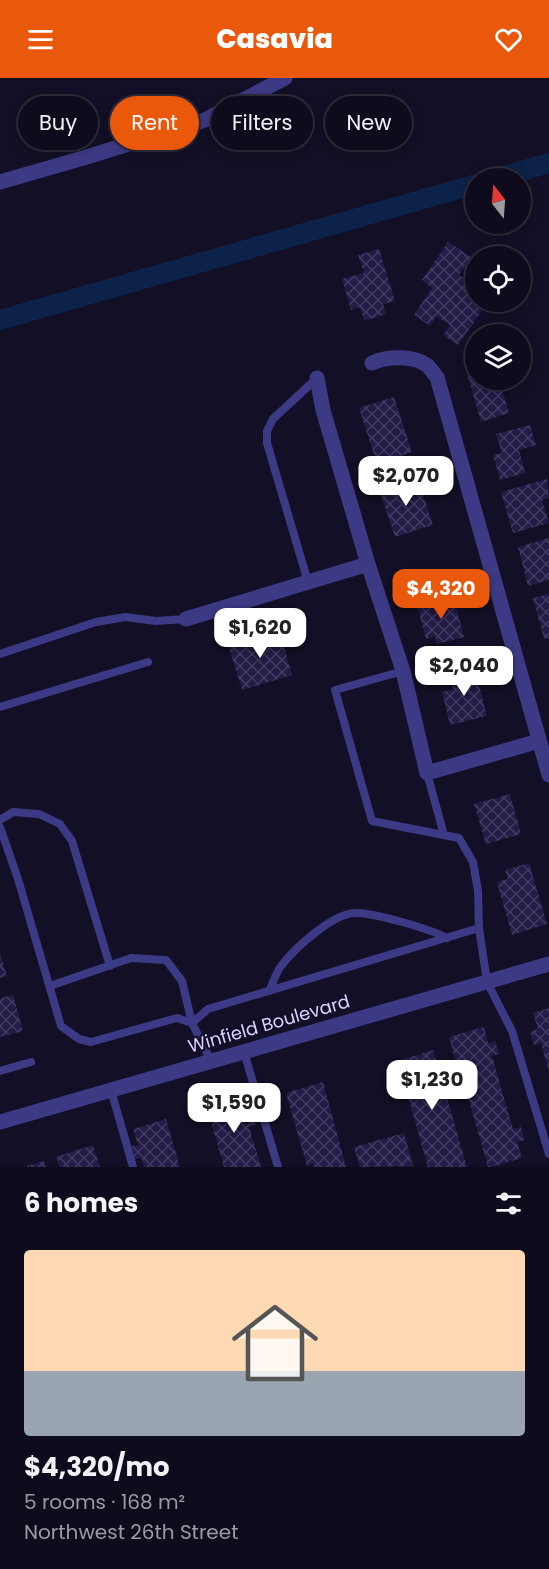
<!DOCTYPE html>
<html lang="en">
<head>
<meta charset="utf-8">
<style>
  body { margin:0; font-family:Poppins,sans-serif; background:#171425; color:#f1f3f6; height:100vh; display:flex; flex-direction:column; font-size:22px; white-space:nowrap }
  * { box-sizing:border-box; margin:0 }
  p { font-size:20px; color:#9b9ba3 }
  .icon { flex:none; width:33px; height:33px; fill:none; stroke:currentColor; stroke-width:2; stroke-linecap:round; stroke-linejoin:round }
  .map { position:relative; height:1089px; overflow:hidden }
  .sheet { display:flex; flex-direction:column; background:#0e0b1c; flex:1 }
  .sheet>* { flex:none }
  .guide { position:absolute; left:18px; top:18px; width:513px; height:54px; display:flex; gap:12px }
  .needle { width:39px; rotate:343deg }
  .controls { position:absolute; left:465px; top:90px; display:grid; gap:12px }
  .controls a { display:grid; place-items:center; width:66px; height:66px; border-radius:50%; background:#0e0b1c; box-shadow:0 3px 15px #0003,0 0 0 2px #2e2b3b; font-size:30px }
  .price { position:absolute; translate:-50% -51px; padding:0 14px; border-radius:12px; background:#fff; color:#222; font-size:20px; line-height:39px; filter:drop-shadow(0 2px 3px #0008) }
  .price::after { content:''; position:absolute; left:50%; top:36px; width:18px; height:14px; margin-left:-9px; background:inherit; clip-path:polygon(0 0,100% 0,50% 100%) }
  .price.on { background:#ea580c; color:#fff }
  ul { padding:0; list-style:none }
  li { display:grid; align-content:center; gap:12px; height:318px; padding:0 24px }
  li span { display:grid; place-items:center; height:186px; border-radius:6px; color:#555 }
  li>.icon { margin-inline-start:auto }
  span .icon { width:108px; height:108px; fill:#fffc; stroke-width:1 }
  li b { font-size:26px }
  h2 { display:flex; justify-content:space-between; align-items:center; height:72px; padding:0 24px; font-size:26px }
  .pill { padding:0 21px; border-radius:27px; background:#0e0b1c; box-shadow:0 3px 15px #0003,0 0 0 2px #2e2b3b; font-size:21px; line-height:54px }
  .pill.on { background:#ea580c; color:#fff }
  header { display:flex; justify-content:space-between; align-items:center; height:78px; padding:0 24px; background:#ea580c; color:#fff; font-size:27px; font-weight:800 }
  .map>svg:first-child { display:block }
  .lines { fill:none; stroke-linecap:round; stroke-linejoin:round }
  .canal { stroke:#0c2248; stroke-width:20 }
  .building { fill:url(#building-cross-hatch) }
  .lane { stroke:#3d3a85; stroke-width:8 }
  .street { stroke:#3d3a85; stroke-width:15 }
  .labels { text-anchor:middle; stroke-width:4.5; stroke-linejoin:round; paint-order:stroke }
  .street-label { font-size:18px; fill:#d9d4ff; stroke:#130f26 }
</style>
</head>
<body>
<header><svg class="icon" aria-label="menu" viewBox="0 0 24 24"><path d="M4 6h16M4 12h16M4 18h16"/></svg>Casavia<svg class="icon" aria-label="heart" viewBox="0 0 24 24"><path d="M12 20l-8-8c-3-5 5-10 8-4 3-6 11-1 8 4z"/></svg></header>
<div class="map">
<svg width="549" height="1089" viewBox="0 0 549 1089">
  <defs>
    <pattern id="building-cross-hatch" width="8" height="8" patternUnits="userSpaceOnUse" patternTransform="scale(1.5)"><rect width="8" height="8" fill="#241b47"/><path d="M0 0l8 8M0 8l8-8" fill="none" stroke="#433b63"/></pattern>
  </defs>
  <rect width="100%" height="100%" fill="#130f26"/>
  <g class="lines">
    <!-- canal -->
    <path class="canal" d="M496 100 549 85
      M0 242 476 106"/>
  </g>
  <!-- building -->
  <path class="building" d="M448 164 471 179 459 197 476 208V224H488L458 267 443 257 450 247 436 238 430 248 414 237 432 210 422 202Z
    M379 171 395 223 383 226 386 236 364 243 360 229 351 232 342 201 364 195 358 177Z
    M476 281V302H499L509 335 481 344 464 285Z
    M394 319 412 374 377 386 359 330Z
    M530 347 536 367 519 372 525 395 500 402 493 377 502 375 496 356Z
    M417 398 433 447 395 459 379 411Z
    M547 401 549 420 542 422 549 445 513 455 501 414Z
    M549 460V502L528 508 518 469Z
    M549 516V560L544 561 533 520Z
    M453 517 464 559 437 566 435 558 426 561 417 527Z
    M279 551 292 597 242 612 228 566Z
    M474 588 487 638 450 647 442 614 453 611 449 594Z
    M510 716 521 756 486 766 474 726Z
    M529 785 547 846 512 857 497 804 508 801 505 792Z
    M0 875 7 898 0 900Z
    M13 917 23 953 0 959V920Z
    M549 930V991H548L541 965 534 967 530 954 538 951 533 935Z
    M484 949 488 965 495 963 499 976 492 978 513 1051 521 1049 524 1062 517 1064 522 1080 491 1089H488L458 984 456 985 449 959Z
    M433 972 467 1089H428L398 983Z
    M323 1004 346 1089H313V1086L307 1088 286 1015Z
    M240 1020 245 1036 253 1034 256 1047 249 1049 261 1089H224L207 1030Z
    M166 1041 180 1089H144L141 1080 134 1082 130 1069 138 1067 133 1051Z
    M404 1055 413 1088 360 1089 354 1069Z
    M93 1067 100 1089H60L56 1079Z
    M44 1083 46 1089H27V1088Z"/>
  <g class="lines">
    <!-- lane -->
    <path class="lane" d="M308 504 267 365V353L273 341 316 301
      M0 576 96 544 125 539 156 543 186 541
      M403 593 335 612 372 743 459 760 473 784 478 813 479 850
      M0 629 148 584
      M427 695 444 757
      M0 742 13 734 39 736 60 746 72 763 110 888
      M0 749 18 801 61 948 79 961 91 964 177 940 192 945 211 983
      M50 908 131 880 166 882 182 903 192 945 208 931 479 850 487 904 512 953 549 1076
      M269 913C273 905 276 895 281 888 295 870 331 837 354 835 373 834 430 851 447 860
      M244 974 278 1089
      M0 993 31 984
      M111 1012 133 1089"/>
    <!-- street -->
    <path class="street" d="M0 104 90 78 205 42 285 0
      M372 285C387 278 414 277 428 288 431 291 434 296 437 299L549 697
      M317 300 323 332 368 486 403 593 427 695 539 663
      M186 541 368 486
      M0 1044 549 886"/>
  </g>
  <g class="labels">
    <!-- street labels -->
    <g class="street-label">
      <text transform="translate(269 946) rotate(-16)" y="6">Winfield Boulevard</text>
    </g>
  </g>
</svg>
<div class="controls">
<a><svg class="needle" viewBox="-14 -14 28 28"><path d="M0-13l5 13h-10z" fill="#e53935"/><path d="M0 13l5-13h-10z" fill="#9b9ba3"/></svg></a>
<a><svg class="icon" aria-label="locate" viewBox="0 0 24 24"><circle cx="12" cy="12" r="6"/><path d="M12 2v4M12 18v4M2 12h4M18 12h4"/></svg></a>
<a><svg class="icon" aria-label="layers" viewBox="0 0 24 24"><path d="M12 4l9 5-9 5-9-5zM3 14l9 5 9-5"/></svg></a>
</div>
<b class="price" style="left:406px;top:429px">$2,070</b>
<b class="price on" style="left:441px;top:542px">$4,320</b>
<b class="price" style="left:260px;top:581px">$1,620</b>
<b class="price" style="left:464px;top:619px">$2,040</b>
<b class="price" style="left:432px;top:1033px">$1,230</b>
<b class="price" style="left:234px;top:1056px">$1,590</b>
<div class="guide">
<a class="pill">Buy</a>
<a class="pill on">Rent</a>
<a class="pill">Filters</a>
<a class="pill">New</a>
</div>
</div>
<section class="sheet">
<h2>6 homes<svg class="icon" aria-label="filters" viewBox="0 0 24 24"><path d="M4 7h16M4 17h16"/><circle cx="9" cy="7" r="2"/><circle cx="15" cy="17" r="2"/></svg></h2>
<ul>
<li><span style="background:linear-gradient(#ffd9b3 65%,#9aa5b1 0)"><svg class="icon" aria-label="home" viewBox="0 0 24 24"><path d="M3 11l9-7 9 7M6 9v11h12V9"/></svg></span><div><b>$4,320/mo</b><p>5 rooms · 168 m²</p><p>Northwest 26th Street</p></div></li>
</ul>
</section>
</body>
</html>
